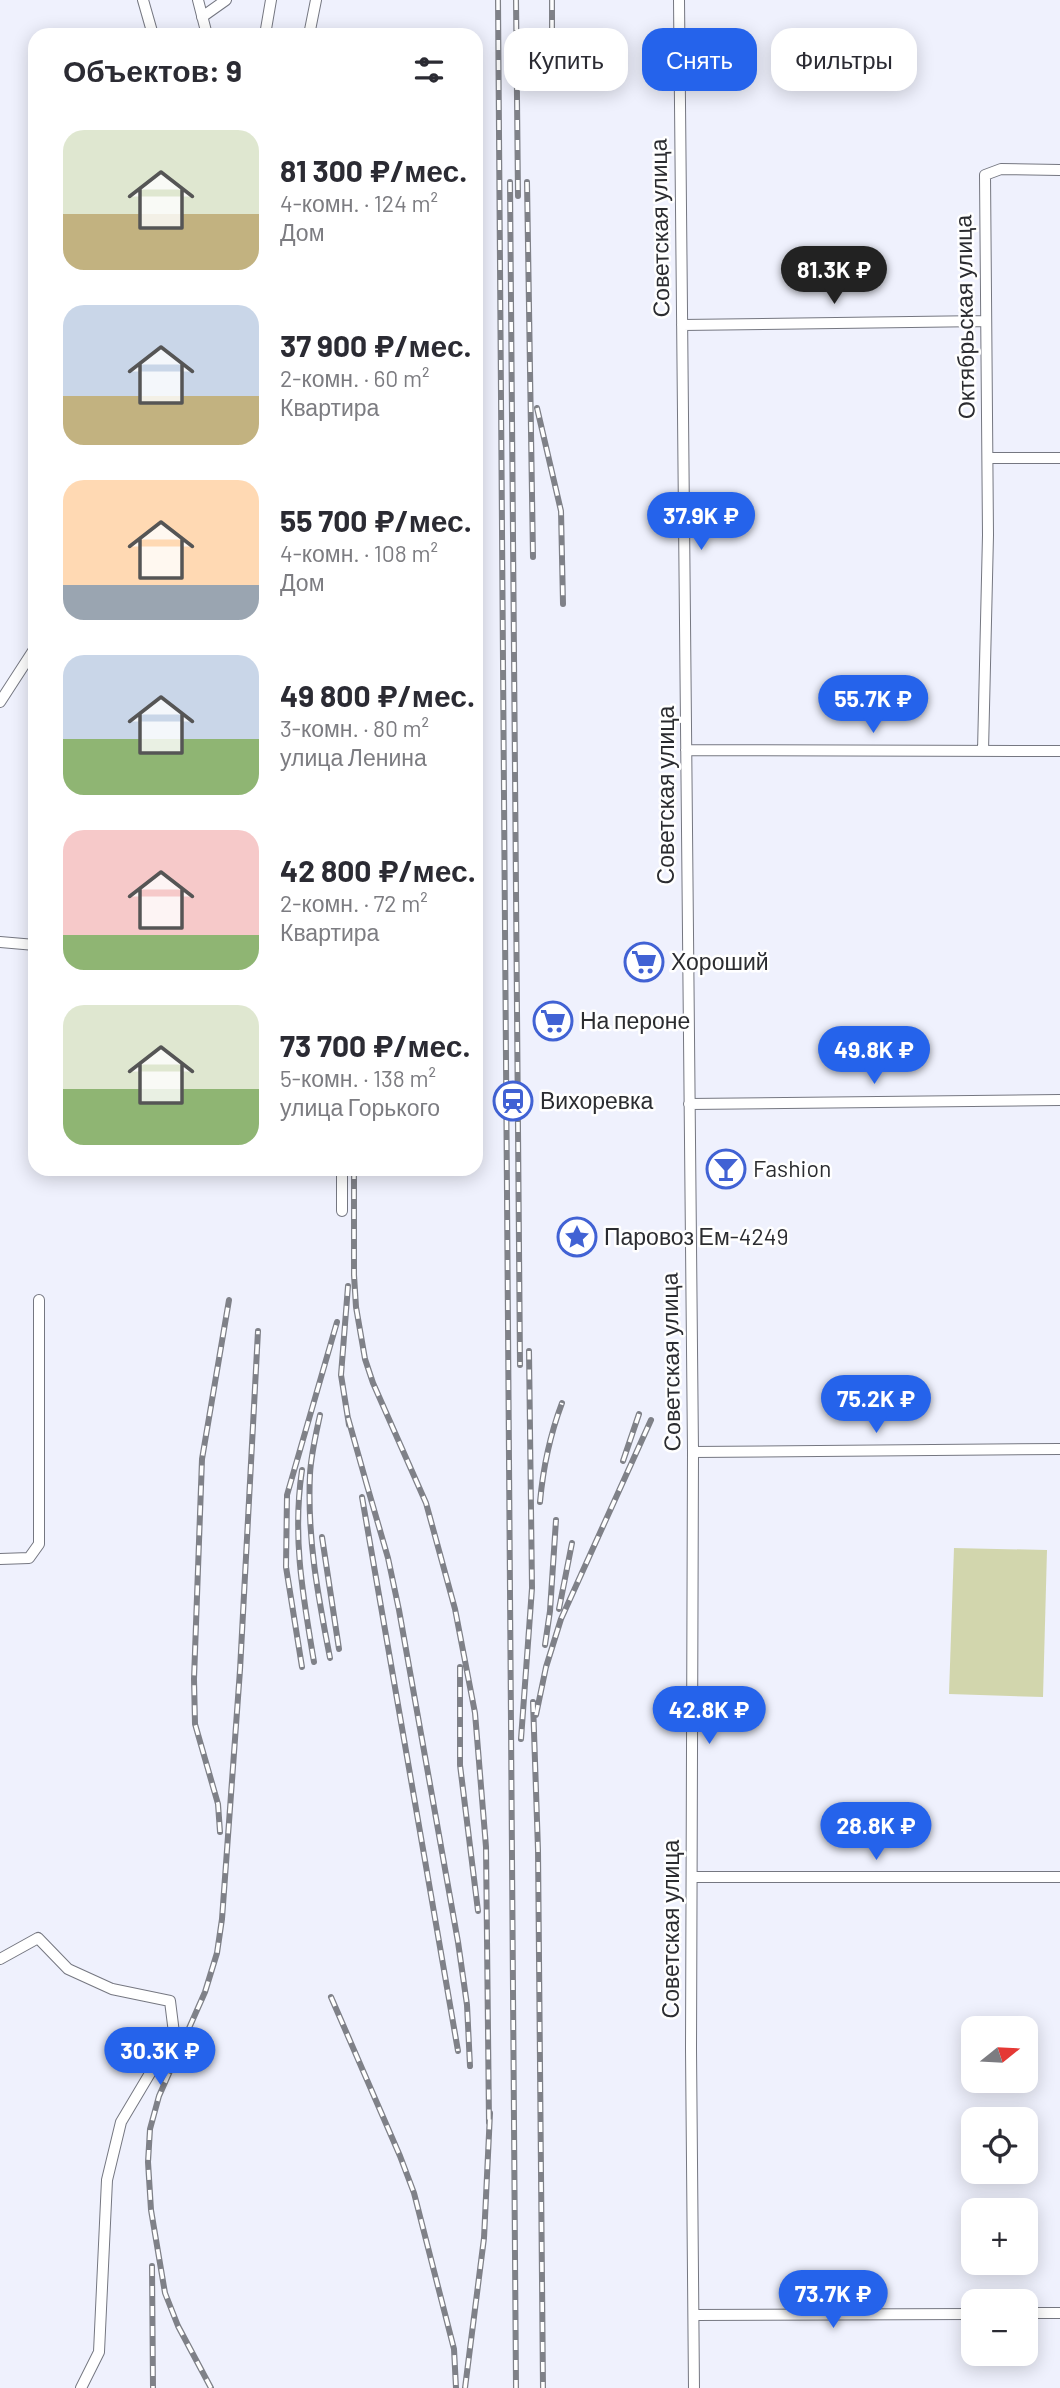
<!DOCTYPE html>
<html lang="ru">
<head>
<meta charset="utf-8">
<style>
  body { margin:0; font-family:Barlow,sans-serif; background:#f2f2f3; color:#2b2b33; height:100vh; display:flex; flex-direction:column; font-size:26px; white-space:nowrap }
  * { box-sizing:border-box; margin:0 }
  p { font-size:23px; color:#7c7c81 }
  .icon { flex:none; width:38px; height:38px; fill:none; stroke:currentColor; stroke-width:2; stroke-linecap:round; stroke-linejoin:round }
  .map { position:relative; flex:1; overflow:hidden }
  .sheet { position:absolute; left:28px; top:28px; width:455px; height:1148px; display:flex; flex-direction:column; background:#fff; border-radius:21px; box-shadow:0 4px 18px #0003 }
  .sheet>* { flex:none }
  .top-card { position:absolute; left:504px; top:28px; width:450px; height:63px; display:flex; gap:14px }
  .needle { width:46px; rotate:72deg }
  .controls { position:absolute; left:961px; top:2016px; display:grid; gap:14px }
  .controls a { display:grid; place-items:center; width:77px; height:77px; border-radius:14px; background:#fff; box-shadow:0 4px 18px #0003; font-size:35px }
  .price { position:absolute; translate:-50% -60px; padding:0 16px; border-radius:24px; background:#2563eb; color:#fff; font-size:23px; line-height:46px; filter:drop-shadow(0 2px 4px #0008) }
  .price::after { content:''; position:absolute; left:50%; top:42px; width:21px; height:16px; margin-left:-10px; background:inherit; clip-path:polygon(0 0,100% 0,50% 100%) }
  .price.selected { background:#222; color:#fff }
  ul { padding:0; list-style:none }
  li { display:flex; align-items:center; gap:21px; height:175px; padding:0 35px }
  li span { display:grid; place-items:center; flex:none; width:196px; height:140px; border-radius:21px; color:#555 }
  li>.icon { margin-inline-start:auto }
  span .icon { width:84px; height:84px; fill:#fffc; stroke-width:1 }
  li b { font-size:30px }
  h2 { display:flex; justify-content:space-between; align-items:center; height:84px; padding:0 35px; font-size:30px }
  .tag { padding:0 24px; border-radius:21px; background:#fff; box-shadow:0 4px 18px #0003; font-size:24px; line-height:63px }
  .tag.selected { background:#2563eb; color:#fff }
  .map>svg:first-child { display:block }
  .green { fill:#d2d6ad }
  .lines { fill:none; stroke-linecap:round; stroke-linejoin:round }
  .minor-casing { stroke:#757781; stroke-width:12 }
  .minor { stroke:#fff; stroke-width:10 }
  .rail-casing { stroke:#7f8188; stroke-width:6 }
  .rail { stroke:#fff; stroke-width:3.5; stroke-dasharray:10; stroke-linecap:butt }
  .labels { text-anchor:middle; stroke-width:5; stroke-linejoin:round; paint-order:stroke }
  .street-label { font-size:23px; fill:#2b2c30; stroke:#fff }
  .poi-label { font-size:23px; fill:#2b2c30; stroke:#fff; text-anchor:start }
</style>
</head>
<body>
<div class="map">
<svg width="1060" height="2388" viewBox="0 0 1060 2388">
  <rect width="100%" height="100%" fill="#eff1fd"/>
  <!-- green -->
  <path class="green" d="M954 1548 1047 1550 1043 1697 949 1694Z"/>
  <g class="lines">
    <defs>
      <path id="minor" d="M143 0 153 35
        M198 0 207 35
        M679 0 693 1452 691 2049 694 2388
        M202 17 226 0
        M265 35 271 0
        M309 35 316 0
        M682 325 985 321
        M988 458H1060
        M0 702 35 648
        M686 750 1060 751
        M983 751 988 535 985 175 1001 169 1060 170
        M0 942 35 945
        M689 1104 1060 1100
        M342 1211V1169
        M693 1452 1060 1449
        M0 1559 29 1558 39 1544V1300
        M692 1877H1060
        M0 1959 38 1938 68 1969 112 1989 170 2001 174 2033 121 2122 107 2180 99 2352 81 2388
        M1026 2313H1060
        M694 2315 973 2314"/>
    </defs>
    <!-- minor casing -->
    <use href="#minor" class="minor-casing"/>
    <!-- minor -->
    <use href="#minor" class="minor"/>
    <defs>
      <path id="rail" d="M498 0 516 2388
        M516 0 518 196
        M552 0V60
        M510 182 520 1365
        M527 182 533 557
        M537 408 561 511 563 604
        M354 1169V1275L356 1307 365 1359 373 1383 426 1503 455 1609 475 1713 486 1847 489 2123
        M348 1286 341 1375 349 1425
        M320 1415C316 1434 311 1455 310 1474 307 1538 318 1596 330 1658
        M348 1418 368 1489
        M623 1461 639 1414
        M302 1470C292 1537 303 1596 314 1662
        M366 1482 388 1558 399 1610 458 1942 467 2005 470 2066
        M362 1497 458 2051
        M540 1502C543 1468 550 1435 562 1403
        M322 1537 339 1649
        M559 1609 572 1543
        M545 1645 550 1611 556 1520
        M302 1667 286 1567 287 1495 337 1322
        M460 1667V1765L478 1911
        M533 1702 538 1850 543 2388
        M536 1715 546 1667 561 1619 651 1420
        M521 1739 532 1588 529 1351
        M220 1832 218 1804 195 1724 194 1679 202 1459 229 1300
        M331 1997 400 2156 414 2193 454 2349 456 2388
        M152 2266 153 2388
        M211 2388 178 2326 165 2293 151 2210 148 2162 150 2129 159 2096 205 1992 217 1953 222 1919 240 1670 258 1331
        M465 2388 484 2238 490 2113"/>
    </defs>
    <!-- rail casing -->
    <use href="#rail" class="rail-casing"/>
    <!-- rail -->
    <use href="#rail" class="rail"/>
  </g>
  <!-- icons -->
  <defs>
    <symbol id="supermarket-ring" viewBox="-11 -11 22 22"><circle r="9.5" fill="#fff" stroke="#4162d4" stroke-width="1.5"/><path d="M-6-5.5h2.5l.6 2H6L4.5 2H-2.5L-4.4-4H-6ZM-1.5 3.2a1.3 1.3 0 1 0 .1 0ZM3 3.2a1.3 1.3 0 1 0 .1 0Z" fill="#4162d4"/></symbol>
    <symbol id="station-ring" viewBox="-11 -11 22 22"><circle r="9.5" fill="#fff" stroke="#4162d4" stroke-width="1.5"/><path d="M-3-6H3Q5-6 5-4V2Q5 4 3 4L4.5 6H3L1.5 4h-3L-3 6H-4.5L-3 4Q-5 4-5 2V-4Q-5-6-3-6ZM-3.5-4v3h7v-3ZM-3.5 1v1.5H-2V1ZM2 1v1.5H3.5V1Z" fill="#4162d4"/></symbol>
    <symbol id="bar-ring" viewBox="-11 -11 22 22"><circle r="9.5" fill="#fff" stroke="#4162d4" stroke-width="1.5"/><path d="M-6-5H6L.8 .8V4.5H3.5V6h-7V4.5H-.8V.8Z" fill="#4162d4"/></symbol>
    <symbol id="sight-ring" viewBox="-11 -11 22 22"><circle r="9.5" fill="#fff" stroke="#4162d4" stroke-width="1.5"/><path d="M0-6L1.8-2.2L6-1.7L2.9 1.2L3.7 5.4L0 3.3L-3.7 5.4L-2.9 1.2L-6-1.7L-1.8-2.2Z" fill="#4162d4"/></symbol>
  </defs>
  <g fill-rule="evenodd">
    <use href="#supermarket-ring" x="622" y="940" width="44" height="44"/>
    <use href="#supermarket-ring" x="531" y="999" width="44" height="44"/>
    <use href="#station-ring" x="491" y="1079" width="44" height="44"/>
    <use href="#bar-ring" x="704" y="1147" width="44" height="44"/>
    <use href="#sight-ring" x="555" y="1215" width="44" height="44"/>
  </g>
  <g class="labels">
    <!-- street labels -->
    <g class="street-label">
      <text transform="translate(660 228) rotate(-91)" y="8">Советская улица</text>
      <text transform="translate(965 317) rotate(-91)" y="8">Октябрьская улица</text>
      <text transform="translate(666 795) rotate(-90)" y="8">Советская улица</text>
      <text transform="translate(671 1362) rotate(-91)" y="8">Советская улица</text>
      <text transform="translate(671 1929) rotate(-90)" y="8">Советская улица</text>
    </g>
    <!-- poi labels -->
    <g class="poi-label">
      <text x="671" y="970">Хороший</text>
      <text x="580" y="1029">На пероне</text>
      <text x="540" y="1109">Вихоревка</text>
      <text x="753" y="1177">Fashion</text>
      <text x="604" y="1245">Паровоз Ем-4249</text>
    </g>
  </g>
</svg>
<div class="controls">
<a><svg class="needle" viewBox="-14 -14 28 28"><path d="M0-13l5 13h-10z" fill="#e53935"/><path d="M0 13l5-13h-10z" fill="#7c7c81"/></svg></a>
<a><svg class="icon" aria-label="locate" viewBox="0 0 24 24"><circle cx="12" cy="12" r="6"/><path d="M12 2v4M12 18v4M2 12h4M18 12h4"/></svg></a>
<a>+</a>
<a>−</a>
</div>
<b class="price selected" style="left:834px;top:306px">81.3K ₽</b>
<b class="price" style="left:701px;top:552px">37.9K ₽</b>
<b class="price" style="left:873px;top:735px">55.7K ₽</b>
<b class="price" style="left:874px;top:1086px">49.8K ₽</b>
<b class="price" style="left:876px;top:1435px">75.2K ₽</b>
<b class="price" style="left:709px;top:1746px">42.8K ₽</b>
<b class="price" style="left:876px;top:1862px">28.8K ₽</b>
<b class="price" style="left:160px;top:2087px">30.3K ₽</b>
<b class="price" style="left:833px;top:2330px">73.7K ₽</b>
<div class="top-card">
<a class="tag">Купить</a>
<a class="tag selected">Снять</a>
<a class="tag">Фильтры</a>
</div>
<section class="sheet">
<h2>Объектов: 9<svg class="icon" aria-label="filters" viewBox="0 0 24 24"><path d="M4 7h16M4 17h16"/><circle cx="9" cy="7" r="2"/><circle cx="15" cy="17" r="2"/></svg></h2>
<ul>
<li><span style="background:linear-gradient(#dfe7d0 60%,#c2b280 0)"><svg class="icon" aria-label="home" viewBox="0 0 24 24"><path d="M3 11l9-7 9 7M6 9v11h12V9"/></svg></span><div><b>81 300 ₽/мес.</b><p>4-комн. · 124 m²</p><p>Дом</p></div></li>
<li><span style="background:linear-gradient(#c9d6e8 65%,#c2b280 0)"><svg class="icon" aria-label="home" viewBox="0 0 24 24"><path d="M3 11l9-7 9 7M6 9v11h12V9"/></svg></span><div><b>37 900 ₽/мес.</b><p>2-комн. · 60 m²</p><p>Квартира</p></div></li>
<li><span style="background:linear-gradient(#ffd9b3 75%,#9aa5b1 0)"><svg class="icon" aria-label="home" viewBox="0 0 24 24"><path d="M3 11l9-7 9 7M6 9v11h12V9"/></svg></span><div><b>55 700 ₽/мес.</b><p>4-комн. · 108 m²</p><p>Дом</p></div></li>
<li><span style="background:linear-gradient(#c9d6e8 60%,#8fb573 0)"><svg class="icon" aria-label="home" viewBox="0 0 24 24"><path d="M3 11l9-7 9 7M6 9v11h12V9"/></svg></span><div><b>49 800 ₽/мес.</b><p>3-комн. · 80 m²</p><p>улица Ленина</p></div></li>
<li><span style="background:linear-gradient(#f6c9c9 75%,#8fb573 0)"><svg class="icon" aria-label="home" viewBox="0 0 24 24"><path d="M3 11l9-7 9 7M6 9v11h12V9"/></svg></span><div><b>42 800 ₽/мес.</b><p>2-комн. · 72 m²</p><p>Квартира</p></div></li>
<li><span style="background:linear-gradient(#dfe7d0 60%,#8fb573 0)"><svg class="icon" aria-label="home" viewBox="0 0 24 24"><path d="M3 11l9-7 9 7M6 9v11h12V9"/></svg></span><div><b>73 700 ₽/мес.</b><p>5-комн. · 138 m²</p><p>улица Горького</p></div></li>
</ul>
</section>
</div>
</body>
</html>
